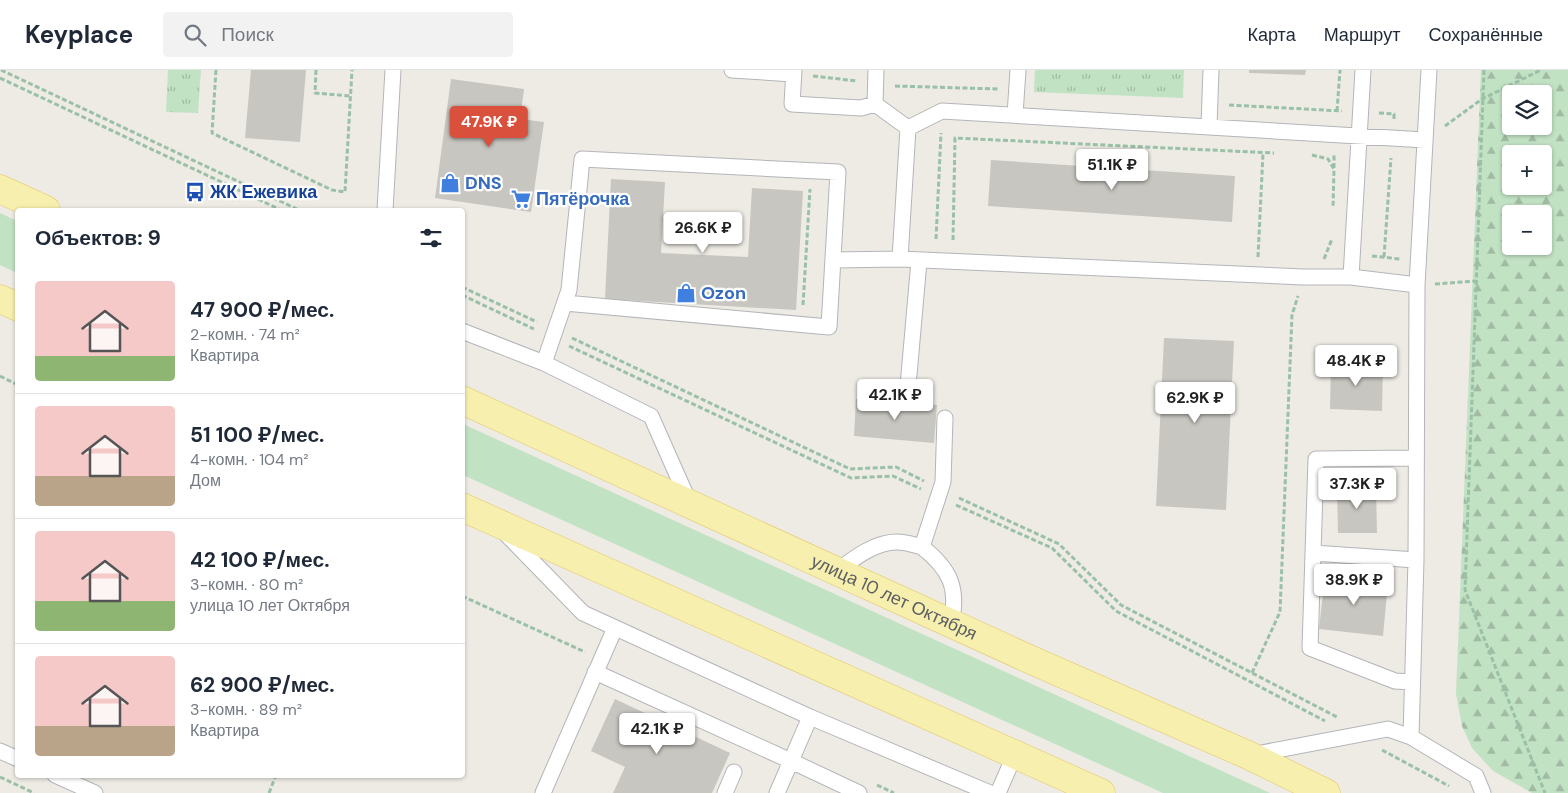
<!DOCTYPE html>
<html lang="ru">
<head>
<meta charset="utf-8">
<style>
  body { margin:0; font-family:"DM Sans",sans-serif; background:#f2f2f3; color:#1f2937; height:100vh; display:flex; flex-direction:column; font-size:19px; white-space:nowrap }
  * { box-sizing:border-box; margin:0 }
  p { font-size:16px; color:#747a83 }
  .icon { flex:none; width:28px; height:28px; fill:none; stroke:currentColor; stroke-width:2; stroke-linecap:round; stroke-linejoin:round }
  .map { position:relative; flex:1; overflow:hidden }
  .sheet { position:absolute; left:15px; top:138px; width:450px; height:570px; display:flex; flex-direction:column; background:#fff; border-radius:5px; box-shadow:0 1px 4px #0004 }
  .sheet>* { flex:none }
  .fabs { position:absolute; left:1502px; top:15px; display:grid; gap:10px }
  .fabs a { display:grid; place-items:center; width:50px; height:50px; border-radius:5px; background:#fff; box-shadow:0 1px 4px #0004; font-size:25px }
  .price { position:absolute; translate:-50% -42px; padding:0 11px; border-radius:5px; background:#fff; color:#222; font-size:16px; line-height:32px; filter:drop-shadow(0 1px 2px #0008) }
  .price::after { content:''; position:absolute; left:50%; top:30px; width:15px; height:11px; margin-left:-8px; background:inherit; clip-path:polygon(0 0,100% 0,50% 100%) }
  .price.selected { background:#d9503d; color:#fff }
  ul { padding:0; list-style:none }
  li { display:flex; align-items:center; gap:15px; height:125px; padding:0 20px }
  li+li { border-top:1px solid #e0e1e3 }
  li span { display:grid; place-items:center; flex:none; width:140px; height:100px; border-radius:5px; color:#555 }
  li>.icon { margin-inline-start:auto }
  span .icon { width:60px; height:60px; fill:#fffc; stroke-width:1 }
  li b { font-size:21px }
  h2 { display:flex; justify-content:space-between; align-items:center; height:60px; padding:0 20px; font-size:21px }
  header { display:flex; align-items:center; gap:30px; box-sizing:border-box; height:70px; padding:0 25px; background:#fff; border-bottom:1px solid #e0e1e3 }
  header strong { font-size:24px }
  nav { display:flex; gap:28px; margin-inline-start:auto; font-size:18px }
  .search { width:350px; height:45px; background:#f2f2f3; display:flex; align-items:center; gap:12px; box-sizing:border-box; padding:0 18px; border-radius:5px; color:#747a83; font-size:19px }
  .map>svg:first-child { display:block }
  .green { fill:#c2e2c4 }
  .forest { fill:url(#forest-firs); fill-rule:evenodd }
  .park { fill:url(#park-tufts) }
  .building { fill:#c8c6c0 }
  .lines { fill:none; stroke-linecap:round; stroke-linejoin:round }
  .lane-casing { stroke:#b4b5b9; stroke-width:17 }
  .primary-casing { stroke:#e4c665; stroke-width:29 }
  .path { stroke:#9ac0a7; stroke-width:3; stroke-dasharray:5 2.5; stroke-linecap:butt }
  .lane { stroke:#fff; stroke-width:15 }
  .primary { stroke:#f7efae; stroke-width:28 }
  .labels { text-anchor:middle; stroke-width:4.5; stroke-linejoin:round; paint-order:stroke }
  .shop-label { font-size:18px; font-weight:bold; fill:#366cbe; stroke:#fff; text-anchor:start }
  .transit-label { font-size:18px; font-weight:bold; fill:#164399; stroke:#fff; text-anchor:start }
  .street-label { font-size:18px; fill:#5c5e63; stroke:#fff }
</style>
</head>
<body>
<header>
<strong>Keyplace</strong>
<div class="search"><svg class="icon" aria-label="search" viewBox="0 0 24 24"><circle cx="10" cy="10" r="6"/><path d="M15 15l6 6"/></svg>Поиск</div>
<nav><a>Карта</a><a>Маршрут</a><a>Сохранённые</a></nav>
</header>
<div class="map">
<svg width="1568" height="723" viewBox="0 0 1568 723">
  <defs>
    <pattern id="forest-firs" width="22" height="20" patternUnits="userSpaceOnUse" patternTransform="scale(1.25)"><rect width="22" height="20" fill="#c2e2c4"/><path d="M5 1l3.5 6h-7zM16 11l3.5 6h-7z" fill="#a1baa3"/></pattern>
    <pattern id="park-tufts" width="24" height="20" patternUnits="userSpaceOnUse" patternTransform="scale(1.25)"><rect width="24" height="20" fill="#c2e2c4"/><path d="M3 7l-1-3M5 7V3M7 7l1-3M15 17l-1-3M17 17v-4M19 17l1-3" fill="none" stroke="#a1baa3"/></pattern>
  </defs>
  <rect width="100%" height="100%" fill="#edebe4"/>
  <!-- green -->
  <path class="green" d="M0 143 17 151V203L0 195Z
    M462 354H463L1270 723H1163L463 405Z"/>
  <!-- forest -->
  <path class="forest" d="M1481 0H1568V723H1532L1493 701 1472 678 1462 656 1456 624ZM1511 24H1544V56H1511ZM1511 84H1544V116H1511ZM1511 144H1544V176H1511Z"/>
  <!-- park -->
  <path class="park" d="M168 0H201L198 43 166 42Z
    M1035 0H1184L1183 28 1034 22Z"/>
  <!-- building -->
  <path class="building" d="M251 0H306L300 72 245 68Z
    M1249 0H1306L1305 5 1249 3Z
    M451 9 524 19 520 49 544 52 531 142 435 128Z
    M991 90 1235 106 1232 152 988 136Z
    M611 109 665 112 661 183 748 187 752 118 803 121 796 240 605 229Z
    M1164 268 1234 271 1226 440 1156 436Z
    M1331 293 1383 295 1382 341 1330 339Z
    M856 329 937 335 934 373 854 366Z
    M1337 417H1376L1377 463H1338Z
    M1325 505 1388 512 1383 566 1319 559Z
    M615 629 730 683 712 723H613L625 697 591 681Z"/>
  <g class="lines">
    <defs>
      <path id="lane" d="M732 0 793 4
        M794 0 792 34 861 38 875 34 876 0
        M875 34 908 58
        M1015 45 1018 0
        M1209 56 1211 0
        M385 140 393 0
        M833 190 900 189
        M1351 207 1363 0
        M1417 215 1351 207H1303L900 189 908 58 942 41 1425 70
        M462 261 544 293 651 346 690 434
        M544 293 569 220 582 89 838 102 829 257 565 233
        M908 316 919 191
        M945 348 943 412 922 477C950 499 959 518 951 554
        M505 463 583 543 810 647 990 723
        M1313 483 1416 490
        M837 501C853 489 876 471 898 472 906 472 914 475 922 477
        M595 602 791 691 810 647
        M1412 612 1395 611 1310 578 1316 389 1416 388
        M1411 667 1416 490 1417 215 1429 0
        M0 681 18 689
        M1251 685 1388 659 1411 667 1476 706 1483 723
        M55 705 95 723
        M543 723 615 558
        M725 723 734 702
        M777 723 791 691 859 723
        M998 723 1015 684"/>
      <g id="primary">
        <path d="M0 119 46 140"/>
        <path d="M0 229 18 237"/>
        <path id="s1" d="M462 330 1029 589 1248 685 1326 723"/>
        <path d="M462 437 1101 723"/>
      </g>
    </defs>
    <!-- lane casing -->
    <use href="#lane" class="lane-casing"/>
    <!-- primary casing -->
    <use href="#primary" class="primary-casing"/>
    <!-- path -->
    <path class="path" d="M1 0 299 140
      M216 0 212 63 332 120 345 122 352 0
      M316 0 315 23 350 26
      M1484 0 1465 520 1545 723
      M813 6 857 11
      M0 8 281 140
      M895 16 998 19
      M1229 35 1342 41
      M1337 41 1340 0
      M1379 43 1394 44V49
      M1445 56 1482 29 1541 0
      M1312 85 1328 89 1334 99 1333 138
      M1334 98V85
      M936 169 941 63
      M953 170 955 68 1274 83
      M1372 186 1400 189
      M1258 187 1263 83
      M1384 187 1391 88
      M1324 189 1332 169
      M1435 214 1476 211
      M462 217 537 252
      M462 225 534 259
      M803 235 810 119
      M572 268 850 399 896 397 924 411
      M569 276 851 408 893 406 921 419
      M0 306 18 315
      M959 428 1059 474 1121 535 1337 647
      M956 435 1052 478 1116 541 1325 651
      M462 526 585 582
      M1252 603 1280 542 1292 245 1298 226
      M1382 680 1449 716
      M0 707 34 723
      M877 715 894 723
      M269 723 276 705"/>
    <!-- lane -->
    <use href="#lane" class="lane"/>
    <!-- primary -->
    <use href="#primary" class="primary"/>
  </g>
  <!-- icons -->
  <defs>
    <symbol id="shop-bare" viewBox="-9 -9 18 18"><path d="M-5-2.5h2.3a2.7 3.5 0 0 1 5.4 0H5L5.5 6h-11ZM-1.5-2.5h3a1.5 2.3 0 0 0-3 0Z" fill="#3f7fe0" stroke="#fff" stroke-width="2.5" paint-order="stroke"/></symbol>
    <symbol id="bus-bare" viewBox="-9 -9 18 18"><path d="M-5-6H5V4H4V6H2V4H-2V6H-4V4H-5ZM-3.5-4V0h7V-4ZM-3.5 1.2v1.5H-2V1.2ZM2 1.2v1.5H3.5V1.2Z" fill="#1a4fb4" stroke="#fff" stroke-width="2.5" paint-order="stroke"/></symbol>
    <symbol id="supermarket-bare" viewBox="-9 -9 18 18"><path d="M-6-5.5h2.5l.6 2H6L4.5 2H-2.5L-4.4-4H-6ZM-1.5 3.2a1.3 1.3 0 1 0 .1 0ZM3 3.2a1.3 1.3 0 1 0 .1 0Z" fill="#3f7fe0" stroke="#fff" stroke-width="2.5" paint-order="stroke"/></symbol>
  </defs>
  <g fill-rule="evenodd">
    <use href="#shop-bare" x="436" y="99" width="28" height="28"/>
    <use href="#bus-bare" x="181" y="108" width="28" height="28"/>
    <use href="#supermarket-bare" x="507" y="115" width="28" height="28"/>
    <use href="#shop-bare" x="672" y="209" width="28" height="28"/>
  </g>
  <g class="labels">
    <!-- shop labels -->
    <g class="shop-label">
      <text x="465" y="119">DNS</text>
      <text x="536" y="135">Пятёрочка</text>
      <text x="701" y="229">Ozon</text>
    </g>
    <!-- transit labels -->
    <g class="transit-label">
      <text x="210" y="128">ЖК Ежевика</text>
    </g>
    <!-- street labels -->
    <g class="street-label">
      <text dy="6" stroke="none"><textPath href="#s1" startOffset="475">улица 10 лет Октября</textPath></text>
    </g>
  </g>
</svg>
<div class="fabs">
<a><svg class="icon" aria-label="layers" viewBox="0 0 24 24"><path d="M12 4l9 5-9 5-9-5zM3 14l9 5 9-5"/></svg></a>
<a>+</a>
<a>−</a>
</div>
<b class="price selected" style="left:489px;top:78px">47.9K ₽</b>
<b class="price" style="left:1112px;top:121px">51.1K ₽</b>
<b class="price" style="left:703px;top:184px">26.6K ₽</b>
<b class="price" style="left:1356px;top:317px">48.4K ₽</b>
<b class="price" style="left:895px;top:351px">42.1K ₽</b>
<b class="price" style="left:1195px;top:354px">62.9K ₽</b>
<b class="price" style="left:1357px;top:440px">37.3K ₽</b>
<b class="price" style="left:1354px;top:536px">38.9K ₽</b>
<b class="price" style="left:657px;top:685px">42.1K ₽</b>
<section class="sheet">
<h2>Объектов: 9<svg class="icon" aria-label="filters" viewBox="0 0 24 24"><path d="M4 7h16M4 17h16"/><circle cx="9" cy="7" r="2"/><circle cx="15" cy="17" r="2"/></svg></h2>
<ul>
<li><span style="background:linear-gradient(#f6c9c9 75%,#8fb573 0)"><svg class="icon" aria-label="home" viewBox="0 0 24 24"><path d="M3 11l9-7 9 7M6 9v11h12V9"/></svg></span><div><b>47 900 ₽/мес.</b><p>2-комн. · 74 m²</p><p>Квартира</p></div></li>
<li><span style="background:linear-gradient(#f6c9c9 70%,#b9a48a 0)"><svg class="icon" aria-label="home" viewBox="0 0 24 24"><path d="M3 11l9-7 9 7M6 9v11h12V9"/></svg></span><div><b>51 100 ₽/мес.</b><p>4-комн. · 104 m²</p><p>Дом</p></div></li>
<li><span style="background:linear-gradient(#f6c9c9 70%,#8fb573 0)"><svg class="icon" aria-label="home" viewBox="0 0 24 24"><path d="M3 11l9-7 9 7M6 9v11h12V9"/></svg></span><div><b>42 100 ₽/мес.</b><p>3-комн. · 80 m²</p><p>улица 10 лет Октября</p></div></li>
<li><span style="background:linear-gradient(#f6c9c9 70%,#b9a48a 0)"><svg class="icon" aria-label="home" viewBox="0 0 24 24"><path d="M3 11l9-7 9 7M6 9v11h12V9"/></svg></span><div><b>62 900 ₽/мес.</b><p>3-комн. · 89 m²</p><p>Квартира</p></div></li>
</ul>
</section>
</div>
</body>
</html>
